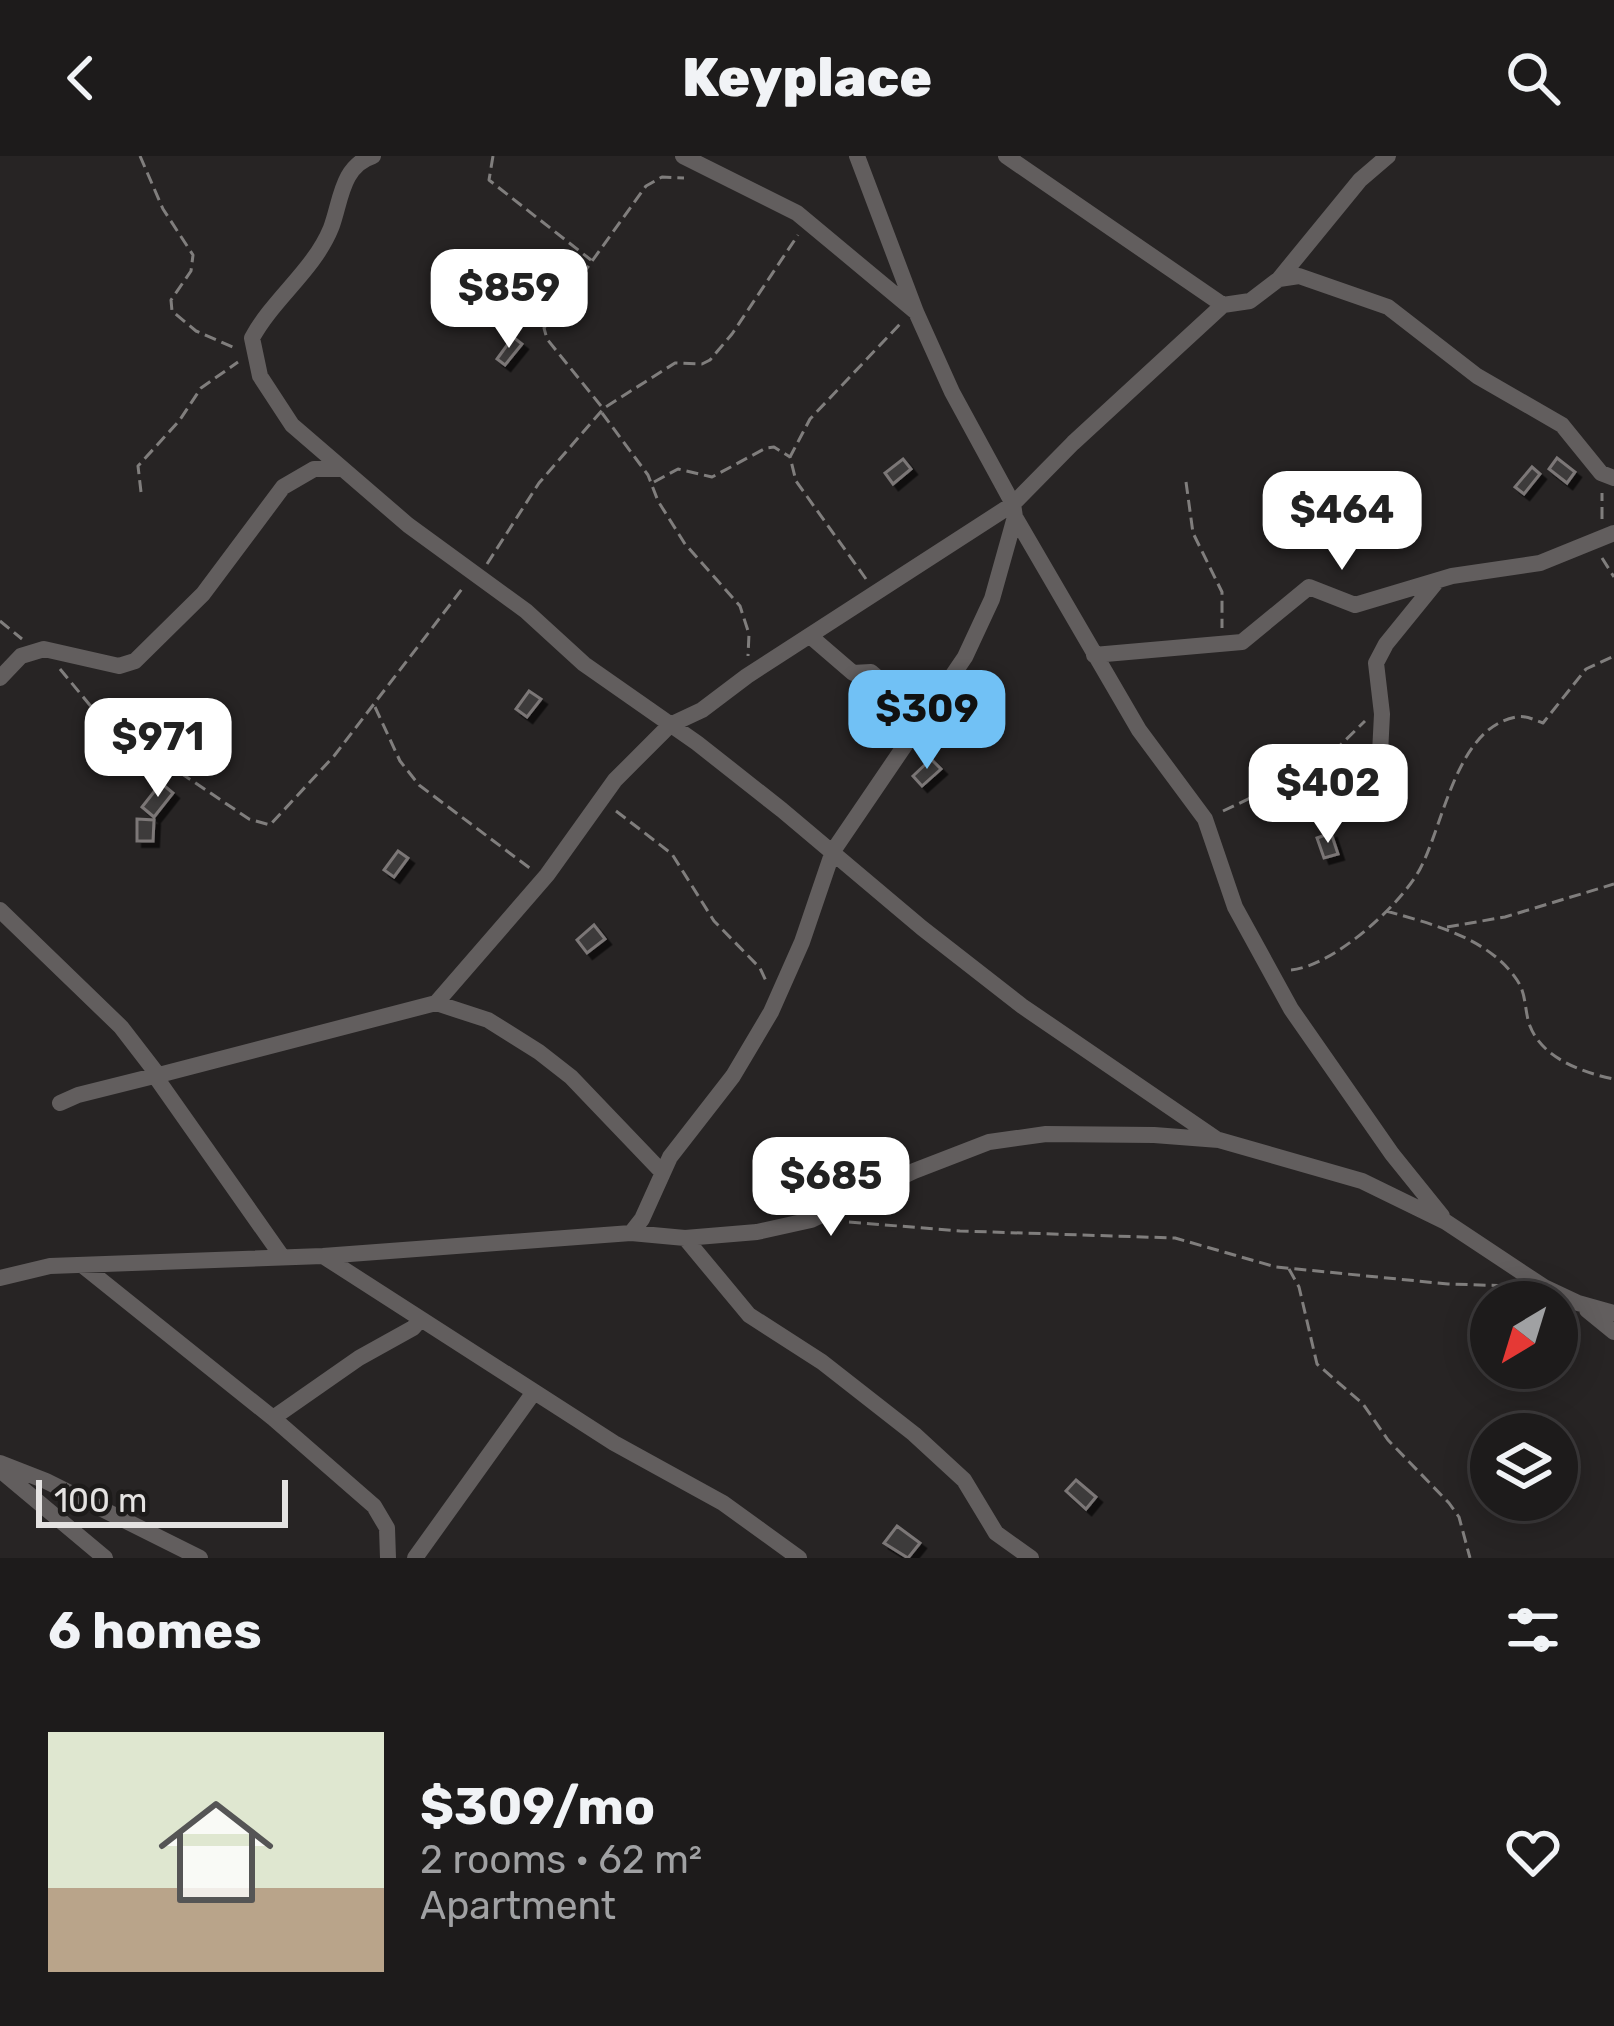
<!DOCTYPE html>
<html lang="en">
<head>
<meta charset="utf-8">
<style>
  body { margin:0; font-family:Rubik,sans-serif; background:#2a2828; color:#f1f3f6; height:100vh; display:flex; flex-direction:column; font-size:45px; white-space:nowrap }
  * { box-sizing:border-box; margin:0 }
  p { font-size:39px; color:#a0a1a3 }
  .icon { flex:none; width:66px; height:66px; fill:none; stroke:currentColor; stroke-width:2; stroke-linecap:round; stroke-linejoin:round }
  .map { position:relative; height:1402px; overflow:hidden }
  .details { display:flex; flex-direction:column; background:#1d1b1b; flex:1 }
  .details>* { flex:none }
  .needle { width:78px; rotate:218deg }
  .controls { position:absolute; left:1470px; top:1125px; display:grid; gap:24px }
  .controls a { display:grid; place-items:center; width:108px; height:108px; border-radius:50%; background:#1d1b1b; box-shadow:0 6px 30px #0003,0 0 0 3px #3b393a; font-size:60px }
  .scale { position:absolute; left:36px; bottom:30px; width:252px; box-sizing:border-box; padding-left:12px; border:6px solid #e4e2e1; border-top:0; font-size:33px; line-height:42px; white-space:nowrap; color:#e4e2e1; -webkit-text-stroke:9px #1d1b1a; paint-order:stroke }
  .price { position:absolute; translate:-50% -102px; padding:0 27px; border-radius:24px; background:#fff; color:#222; font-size:39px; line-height:78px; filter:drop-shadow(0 3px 6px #0008) }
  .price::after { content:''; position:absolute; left:50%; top:72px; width:36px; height:27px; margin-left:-18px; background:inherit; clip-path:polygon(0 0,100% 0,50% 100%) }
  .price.on { background:#71c1f5; color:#111 }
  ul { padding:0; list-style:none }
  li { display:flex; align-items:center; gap:36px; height:300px; padding:0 48px }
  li+li { border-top:3px solid #3b393a }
  li span { display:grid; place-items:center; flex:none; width:336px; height:240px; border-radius:0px; color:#555 }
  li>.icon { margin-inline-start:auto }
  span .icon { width:144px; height:144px; fill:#fffc; stroke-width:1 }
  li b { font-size:51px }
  h2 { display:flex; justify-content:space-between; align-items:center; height:144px; padding:0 48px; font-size:51px }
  header { display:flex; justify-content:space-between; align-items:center; height:156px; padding:0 48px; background:#1d1b1b; font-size:54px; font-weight:800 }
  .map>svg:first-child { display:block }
  .building { fill:#3e3b3a; stroke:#7b7777; stroke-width:3; filter:url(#shadow) }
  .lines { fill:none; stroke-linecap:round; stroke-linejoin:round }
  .path { stroke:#807e7d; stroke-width:3; stroke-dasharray:12 6; stroke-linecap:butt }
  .minor { stroke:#625e5e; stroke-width:16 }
</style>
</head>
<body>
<header><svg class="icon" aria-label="back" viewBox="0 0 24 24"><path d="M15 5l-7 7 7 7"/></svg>Keyplace<svg class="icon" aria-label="search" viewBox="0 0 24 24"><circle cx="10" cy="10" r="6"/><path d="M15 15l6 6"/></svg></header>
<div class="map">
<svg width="1614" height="1402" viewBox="0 0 1614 1402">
  <defs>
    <filter id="shadow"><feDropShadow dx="5.5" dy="5.5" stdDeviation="0" flood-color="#0009"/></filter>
  </defs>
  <rect width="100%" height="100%" fill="#272424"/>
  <!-- building -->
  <path class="building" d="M513 181 522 188 505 209 497 203Z
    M1557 302 1575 316 1567 327 1549 313Z
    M903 303 911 313 893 328 885 317Z
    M1532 311 1540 318 1524 338 1515 331Z
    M529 535 541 543 527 561 516 553Z
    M931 603 941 613 922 630 913 620Z
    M161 627 173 637 154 661 142 651Z
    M137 663 154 664 153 685H137Z
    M1331 677 1338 698 1324 702 1317 682Z
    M398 695 408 702 394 721 384 714Z
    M594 769 605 783 587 797 577 784Z
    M1076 1324 1096 1341 1086 1353 1066 1335Z
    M897 1370 920 1387 908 1402 884 1387Z"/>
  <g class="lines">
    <!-- path -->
    <path class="path" d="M140 0 163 53 193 99 191 115 171 144 172 155 196 175 235 192
      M493 0 489 24 591 104
      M601 250 547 183 544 172 646 30 662 21 684 22
      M602 257 648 319 658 345 685 388 740 450 749 478 748 500
      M654 326 678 313 712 321 766 292 774 291 790 301
      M1186 326 1193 377 1222 436V472
      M141 336 138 310 179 265 201 232 238 206
      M1602 363V337
      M1602 402 1614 421
      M487 408 539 327 604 252 675 207 702 208 710 204 732 178 798 79
      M866 423 796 325 790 301 810 263 900 168
      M0 465 22 483
      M60 513 118 583 154 599 249 663 270 669 334 600 462 433
      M375 551 400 605 419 629 531 713
      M616 655 672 698 714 765 760 812 766 825
      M1223 655 1320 609 1365 565
      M1386 755C1432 768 1489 782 1517 824 1527 839 1524 854 1530 870 1542 902 1583 917 1614 923
      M1447 771 1505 761 1614 728
      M1291 814C1333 810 1400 750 1420 713 1444 668 1456 572 1516 561 1526 559 1534 564 1543 567L1586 513 1614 500
      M849 1066 960 1075 1175 1082 1276 1111 1448 1128 1512 1130
      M1289 1113 1299 1131 1317 1208 1363 1248 1388 1284 1449 1347 1459 1361 1470 1402"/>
    <!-- minor -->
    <path class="minor" d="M373 0C341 10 341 46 331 72 314 114 273 143 252 182L260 220 292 269 408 369 526 455 584 508 697 587 782 654 922 772 1022 850 1218 984
      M683 0 797 57 916 156
      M857 0 916 156 952 236 1013 348 1015 361 1139 574 1205 663 1235 751 1291 853 1392 998 1442 1060
      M1006 0 1223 149
      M1279 123 1360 24 1388 0
      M810 480 853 517 871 516 926 563
      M1094 499 1242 486 1309 431 1355 449 1452 420 1540 407 1614 377
      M0 522 21 500 44 493 119 510 135 505 203 438 283 331 314 313H343
      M1379 617 1382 558 1376 507 1386 488 1438 424
      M0 754 121 871 158 919 155 920 281 1099
      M436 847 547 719 615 624 670 569 702 554 747 520 1013 348 1073 287 1223 149 1250 145 1279 123 1299 120 1388 151 1477 220 1562 269 1601 317 1614 322
      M155 920 436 847 488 864 539 896 571 921 661 1015
      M60 947 78 939 158 919
      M631 1077 642 1063 670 1001 733 920 771 856 802 786 833 695 965 501 992 443 1015 361
      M685 1082 749 1159 822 1206 914 1278 964 1324 996 1377 1031 1402
      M323 1100 614 1287 723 1347 799 1402
      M82 1109 273 1262 374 1350 387 1372 388 1402
      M0 1122 50 1110 323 1100 631 1077 685 1082 757 1076 811 1064 914 1015 989 986 1046 978 1154 979 1219 984 1362 1025 1446 1066 1544 1131 1578 1147 1614 1157
      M1587 1154 1614 1176
      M273 1262 359 1202 413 1172 421 1163
      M0 1307 46 1325 200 1402
      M0 1314 105 1402
      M415 1402 534 1236"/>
  </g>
</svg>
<div class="controls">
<a><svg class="needle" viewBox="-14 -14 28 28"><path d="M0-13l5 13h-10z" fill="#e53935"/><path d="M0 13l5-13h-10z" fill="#a0a1a3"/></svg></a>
<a><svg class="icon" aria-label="layers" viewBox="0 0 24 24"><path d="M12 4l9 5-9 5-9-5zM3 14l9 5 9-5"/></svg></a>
</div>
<div class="scale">100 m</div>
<b class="price" style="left:509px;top:195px">$859</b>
<b class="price" style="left:1342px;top:417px">$464</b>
<b class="price on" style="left:927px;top:616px">$309</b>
<b class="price" style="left:158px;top:644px">$971</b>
<b class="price" style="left:1328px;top:690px">$402</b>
<b class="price" style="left:831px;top:1083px">$685</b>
</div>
<section class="details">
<h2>6 homes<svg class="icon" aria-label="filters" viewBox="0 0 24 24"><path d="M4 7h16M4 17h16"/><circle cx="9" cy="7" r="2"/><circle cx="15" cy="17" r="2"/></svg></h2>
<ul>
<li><span style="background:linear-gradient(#dfe7d0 65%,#b9a48a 0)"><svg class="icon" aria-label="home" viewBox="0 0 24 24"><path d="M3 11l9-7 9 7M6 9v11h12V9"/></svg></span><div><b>$309/mo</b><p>2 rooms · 62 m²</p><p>Apartment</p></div><svg class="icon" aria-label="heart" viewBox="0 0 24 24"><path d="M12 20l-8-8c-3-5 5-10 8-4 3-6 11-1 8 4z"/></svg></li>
</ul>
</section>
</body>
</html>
